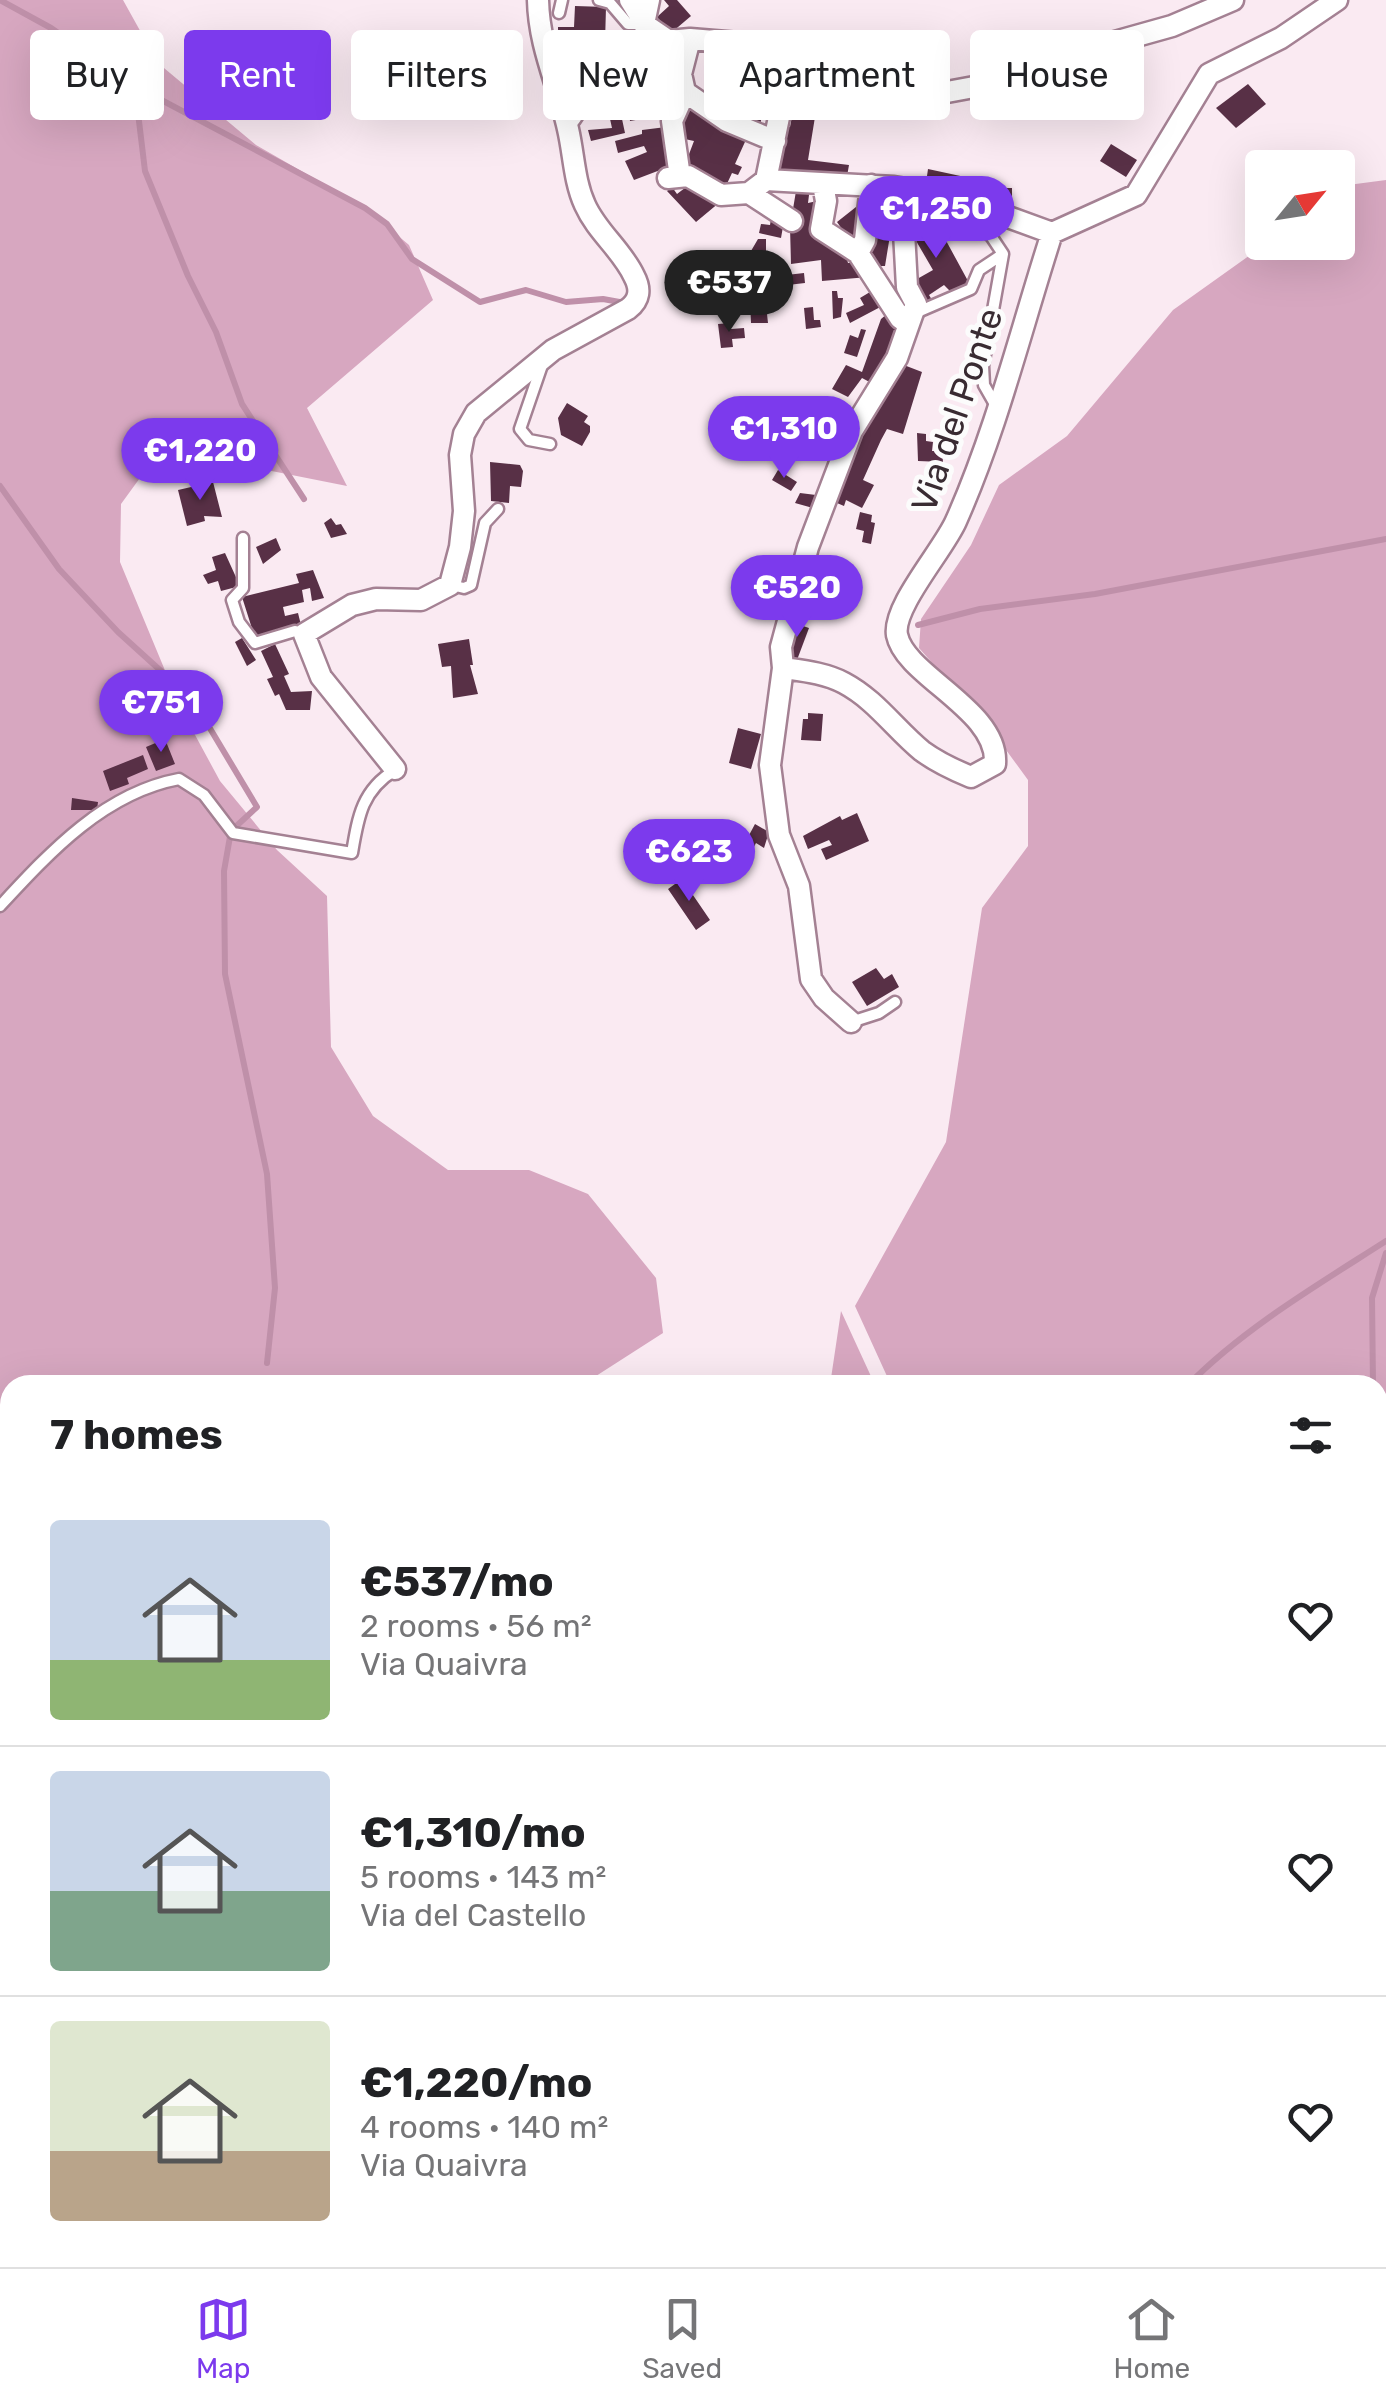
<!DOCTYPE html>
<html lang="en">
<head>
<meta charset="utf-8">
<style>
  body { margin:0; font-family:Rubik,sans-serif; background:#f2f2f2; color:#202124; height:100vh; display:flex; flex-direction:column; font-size:38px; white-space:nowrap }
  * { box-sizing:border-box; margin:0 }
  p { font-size:32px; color:#757577 }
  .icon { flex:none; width:55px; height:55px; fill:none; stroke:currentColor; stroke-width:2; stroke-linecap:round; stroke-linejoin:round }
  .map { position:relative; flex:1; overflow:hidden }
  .sheet { position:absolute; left:0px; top:1375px; width:1388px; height:892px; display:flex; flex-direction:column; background:#fff; border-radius:30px 30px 0 0; box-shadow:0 10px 40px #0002 }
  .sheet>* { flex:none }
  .hud { position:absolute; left:30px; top:30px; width:1328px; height:90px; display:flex; gap:20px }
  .needle { width:65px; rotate:60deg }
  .controls { position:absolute; left:1245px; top:150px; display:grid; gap:20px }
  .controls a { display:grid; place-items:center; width:110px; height:110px; border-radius:10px; background:#fff; box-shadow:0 10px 40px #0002; font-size:50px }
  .price { position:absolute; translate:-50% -85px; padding:0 22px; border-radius:35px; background:#7c3aed; color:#fff; font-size:32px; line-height:65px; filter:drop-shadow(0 2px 5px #0008) }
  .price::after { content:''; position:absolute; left:50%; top:60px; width:30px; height:22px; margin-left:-15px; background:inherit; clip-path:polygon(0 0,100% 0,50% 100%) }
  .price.selected { background:#222; color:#fff }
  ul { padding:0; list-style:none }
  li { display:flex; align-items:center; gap:30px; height:250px; padding:0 50px }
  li+li { border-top:2px solid #e0e0e0 }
  li span { display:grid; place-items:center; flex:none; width:280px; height:200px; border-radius:10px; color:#555 }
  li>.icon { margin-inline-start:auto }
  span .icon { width:120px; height:120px; fill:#fffc; stroke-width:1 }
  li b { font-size:42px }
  h2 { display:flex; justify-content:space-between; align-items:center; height:120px; padding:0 50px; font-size:42px }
  .chip { padding:0 35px; border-radius:10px; background:#fff; box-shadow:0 10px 40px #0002; font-size:35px; line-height:90px }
  .chip.selected { background:#7c3aed; color:#fff }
  .dock { display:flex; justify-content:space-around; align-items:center; height:140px; border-top:2px solid #e0e0e0; background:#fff; font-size:28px; color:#757577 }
  .dock a { display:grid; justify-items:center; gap:5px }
  .dock .selected { color:#7c3aed }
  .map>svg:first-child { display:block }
  .forest { fill:#d7a7c0 }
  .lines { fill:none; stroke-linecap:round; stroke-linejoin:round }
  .stream { stroke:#bf90a9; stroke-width:6 }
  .building { fill:#583046 }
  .lane-casing { stroke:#a48193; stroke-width:15 }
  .street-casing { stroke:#a48193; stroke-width:25 }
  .lane { stroke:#fff; stroke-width:10 }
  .street { stroke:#fff; stroke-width:20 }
  .labels { text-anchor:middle; stroke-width:10; stroke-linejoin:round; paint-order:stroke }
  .street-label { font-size:35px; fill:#392b32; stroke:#fcfcfc }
</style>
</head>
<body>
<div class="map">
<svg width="1386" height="2267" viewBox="0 0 1386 2267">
  <rect width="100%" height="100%" fill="#faeaf2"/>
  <!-- forest -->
  <path class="forest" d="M0 0H123L158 63 256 145 364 207 409 245 433 300 307 408 347 486 161 449 121 504 120 562 181 709 220 781 277 850 327 896 331 1047 373 1116 448 1170H529L588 1194 656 1278 663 1333 582 1385H10V2258H1378V1760L1386 1759V2267H0Z
    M1386 180V1745L1378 1747V1385H891L855 1306 946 1142 982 908 1028 846V780L990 728 919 648 921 619 971 545 999 485 1067 436 1173 310 1267 243 1338 242V192L1348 185Z
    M841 1311 875 1385H830Z"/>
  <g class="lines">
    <!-- stream -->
    <path class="stream" d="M0 0 51 28 135 86 365 208 387 224 412 259 480 302 526 290 566 302 603 299 625 303
      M135 88 145 171 188 276 216 332 242 404 304 499
      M0 486 59 569 118 632 193 700 257 807 231 831 224 871 225 974 267 1174 275 1288 267 1363
      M918 625 980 609 1095 594 1386 539
      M1188 1385C1244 1328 1319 1284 1386 1241
      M1373 1385 1372 1298 1386 1253
      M139 2258 147 2267
      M668 2258 669 2267
      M1152 2267 1156 2258"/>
  </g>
  <!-- building -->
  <path class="building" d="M664 0H677L691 16 671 33 657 17 669 6Z
    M575 6 606 7 605 43 558 42V27H574Z
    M612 55 623 59 617 81 608 78Z
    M737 55 755 58 752 78 720 74 722 61 736 63Z
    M784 61 791 63 786 85 779 84 781 75 770 73 771 64 783 65Z
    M793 61 804 63 802 77 821 80 808 160 849 165 846 182 774 174 785 127H790L798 85 788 83Z
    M651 69 656 92 664 90 661 77 671 75 676 88 675 113 630 121 623 76Z
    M715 81 751 88V91L762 94 761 102 778 107 777 120 762 116 759 129 733 123 736 109 711 98Z
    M1248 84 1266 104 1236 128 1216 108Z
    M691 99 749 133 735 164 742 167 738 175 732 173 725 188 683 170 694 141 680 138 676 127Z
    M610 119H622L625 133 591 141 588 130 612 128Z
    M666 127 676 164 634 180 625 161 647 152 644 146 618 153 615 141 642 134V130Z
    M1111 144 1137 160 1126 177 1100 161Z
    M928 169 965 177 964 183 976 188 973 197 926 183Z
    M694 181 720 202 696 222 667 191 672 187 677 194Z
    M797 185 810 187 808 203 822 200 814 238 823 239 846 255 848 263 859 261 868 277 822 281 821 260 791 264 790 227Z
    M997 188H1012V203L982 199V190Z
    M856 207 867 218 854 246 837 222Z
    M931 213 968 281V286L953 294 944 285 929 295 932 300 922 305 910 283 933 270 908 227Z
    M771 219 784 221 781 238 759 233 761 224 770 225Z
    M869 221 892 223 885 266H870L865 259Z
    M758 239H766V262H751V251Z
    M762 270 768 323H751L749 271Z
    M804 273 805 283 779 286 778 276Z
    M873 283 886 304 850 323 846 313 864 305 860 298 870 292 867 286Z
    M832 291H837L838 298H843L841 317 833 319Z
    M813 307 814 320H820L821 327 806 329 804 308Z
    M887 314 900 330 877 386 862 378 848 397 832 389 846 365 862 372 881 319Z
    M730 323 731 329 744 328 745 338 732 339 733 347 721 348 718 324Z
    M861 329 866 330 857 357 844 353 850 335 858 338Z
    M896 362 922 372 903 434 887 429 881 440 863 480 874 485 862 508 846 500 844 506 830 500Z
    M567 403 588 416 584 422 590 426V432L582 446 561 435 558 418Z
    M917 433 926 434V441L933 442 932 451H942L943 462 918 461Z
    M490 462 520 465 523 471 521 487 510 486 509 503 491 501Z
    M778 470 797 482 791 491 772 480Z
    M213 482 222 517 204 516 205 521 187 526 178 490Z
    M800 493 824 496 820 510 795 503Z
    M860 512 872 515 871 522 875 523 871 544 862 542 864 531 856 529Z
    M331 518 336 525 341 524 347 534 331 538 324 523Z
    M276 538 281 550 263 564 256 547Z
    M225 553 240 586 221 591 218 581 208 584 203 575 216 570 212 557Z
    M813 569 836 577 822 618 798 610Z
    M313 570 324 598 312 601 310 588 302 590 304 602 283 607 285 616 298 613 301 625 255 638 242 597 299 583 296 574Z
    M843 571 853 574 846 597 836 594Z
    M794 623 809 628 797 660 788 651Z
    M242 638 256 660 247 666 235 642Z
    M469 639 473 665H470L478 694 453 698 451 666 442 667 438 644Z
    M275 644 289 674 284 676 291 692 312 691 310 710H286L279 694 275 696 267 679 273 677 261 651Z
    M808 713 823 714 821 741 801 740 803 719H808Z
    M738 728 761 734 751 769 729 763Z
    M165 739 175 764 156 771 146 747Z
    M143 755 148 769 127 778 129 784 110 791 103 771Z
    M72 798 98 802 97 810H71Z
    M857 813 869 841 826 860 821 849 832 845 829 840 808 849 803 836 840 816 842 820Z
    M755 824 769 832 764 848 756 843 737 879 726 874 722 882 711 876 720 859 726 863 740 835 747 839Z
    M682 879 710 920 696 930 668 889Z
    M876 968 884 979 892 974 899 987 867 1006 852 982Z"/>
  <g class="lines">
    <defs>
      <path id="lane" d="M599 0 610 3 628 24H644
        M559 13 562 0
        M568 128C589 106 588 94 581 66
        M972 223 991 236 1003 254 983 366 984 385 996 406
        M913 314 971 289 979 270 1003 254
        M542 365 520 429 529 440 550 444
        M243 538V588L232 600 239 622 255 643 295 631 304 634
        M451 585 464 588 471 585 485 523 498 509
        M0 906C50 852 104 793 179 779L204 795 233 833 352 853C358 817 362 790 395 770
        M851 1022 879 1013 895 1002"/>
      <path id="street" d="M630 0 670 64 681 74
        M649 0 644 24 669 41 690 39 776 46 909 91 947 92 1012 80 1047 61 1172 26 1233 0
        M685 92 727 121 775 141
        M680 177 672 121 685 92 681 74 690 39
        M668 178 688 176 721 195 749 193 792 221
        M766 180 783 98
        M823 184 826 201 821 229 858 253 900 318 907 323
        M749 193 766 180 894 187 953 197 1052 233
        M858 253 865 240 871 185
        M783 668C804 671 825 673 844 683 876 700 895 729 922 751 937 762 954 770 971 777L995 764C999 710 905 676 897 635 892 607 944 549 956 521 997 429 1021 329 1052 233L1136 195 1209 74 1281 38 1337 0
        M395 769 321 677 304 634 352 605 376 599 421 600 450 585 460 547 464 511 460 455 464 434 476 413 553 350 628 309C640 300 641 289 634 276 622 250 597 232 585 205 574 181 574 155 568 129 558 84 539 47 538 0
        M851 1022 824 998 811 979 799 886 779 835 770 765 783 668 781 647 808 547 852 431 897 358 916 304 907 287 904 232"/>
    </defs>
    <!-- lane casing -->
    <use href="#lane" class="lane-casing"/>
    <!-- street casing -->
    <use href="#street" class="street-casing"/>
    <!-- lane -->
    <use href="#lane" class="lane"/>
    <!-- street -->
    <use href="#street" class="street"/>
  </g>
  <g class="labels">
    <!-- street labels -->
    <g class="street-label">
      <text transform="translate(957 410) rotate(-71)" y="12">Via del Ponte</text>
    </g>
  </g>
</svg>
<div class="controls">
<a><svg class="needle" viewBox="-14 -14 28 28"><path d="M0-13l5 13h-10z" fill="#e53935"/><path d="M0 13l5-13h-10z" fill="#757577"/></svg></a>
</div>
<b class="price" style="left:936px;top:261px">€1,250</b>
<b class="price selected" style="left:729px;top:335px">€537</b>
<b class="price" style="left:784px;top:481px">€1,310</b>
<b class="price" style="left:200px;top:503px">€1,220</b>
<b class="price" style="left:797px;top:640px">€520</b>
<b class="price" style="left:161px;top:755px">€751</b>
<b class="price" style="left:689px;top:904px">€623</b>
<div class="hud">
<a class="chip">Buy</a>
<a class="chip selected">Rent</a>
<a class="chip">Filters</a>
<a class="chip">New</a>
<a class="chip">Apartment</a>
<a class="chip">House</a>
</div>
<section class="sheet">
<h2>7 homes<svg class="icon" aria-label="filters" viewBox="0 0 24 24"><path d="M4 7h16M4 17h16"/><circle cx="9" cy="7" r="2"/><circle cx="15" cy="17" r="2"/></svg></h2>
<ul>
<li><span style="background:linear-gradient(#c9d6e8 70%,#8fb573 0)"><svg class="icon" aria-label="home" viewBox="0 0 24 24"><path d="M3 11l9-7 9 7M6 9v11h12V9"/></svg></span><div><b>€537/mo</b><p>2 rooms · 56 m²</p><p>Via Quaivra</p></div><svg class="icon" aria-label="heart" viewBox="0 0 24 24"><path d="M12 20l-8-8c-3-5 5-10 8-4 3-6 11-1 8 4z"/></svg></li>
<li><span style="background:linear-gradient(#c9d6e8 60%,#7fa58c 0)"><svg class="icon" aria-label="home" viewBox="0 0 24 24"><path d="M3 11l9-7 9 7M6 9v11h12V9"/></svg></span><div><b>€1,310/mo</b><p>5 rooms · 143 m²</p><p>Via del Castello</p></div><svg class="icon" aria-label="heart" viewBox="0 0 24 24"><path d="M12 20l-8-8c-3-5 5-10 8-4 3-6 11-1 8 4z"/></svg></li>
<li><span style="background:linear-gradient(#dfe7d0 65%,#b9a48a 0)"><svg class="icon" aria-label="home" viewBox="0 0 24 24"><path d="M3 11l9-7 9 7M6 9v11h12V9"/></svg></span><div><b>€1,220/mo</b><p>4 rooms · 140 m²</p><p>Via Quaivra</p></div><svg class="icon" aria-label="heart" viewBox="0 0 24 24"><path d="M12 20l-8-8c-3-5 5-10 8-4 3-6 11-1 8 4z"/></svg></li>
</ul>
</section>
</div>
<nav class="dock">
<a class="selected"><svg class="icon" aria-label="map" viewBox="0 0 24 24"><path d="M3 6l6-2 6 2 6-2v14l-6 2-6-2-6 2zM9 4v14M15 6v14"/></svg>Map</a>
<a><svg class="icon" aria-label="saved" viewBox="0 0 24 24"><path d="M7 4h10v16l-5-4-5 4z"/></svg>Saved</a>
<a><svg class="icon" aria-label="home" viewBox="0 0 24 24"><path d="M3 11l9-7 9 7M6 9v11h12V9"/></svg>Home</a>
</nav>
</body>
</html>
